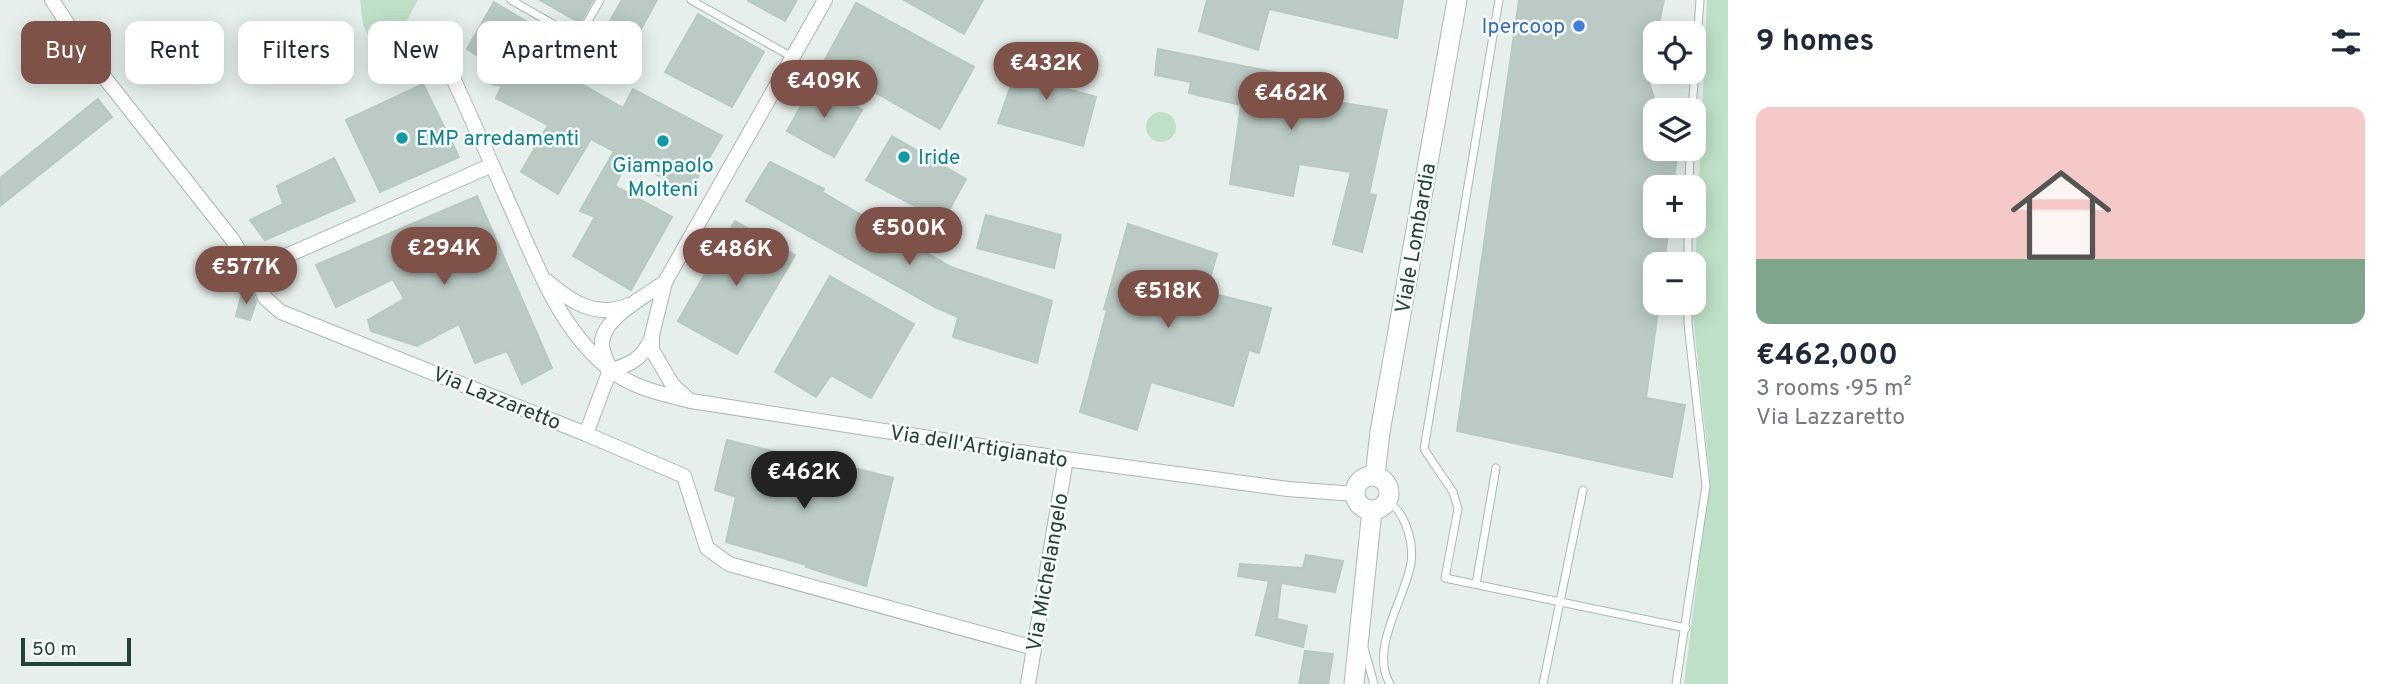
<!DOCTYPE html>
<html lang="en">
<head>
<meta charset="utf-8">
<style>
  body { margin:0; font-family:Overpass,sans-serif; background:#f2f2f3; color:#1f2937; height:100vh; display:flex; flex-direction:column; font-size:26px; white-space:nowrap }
  * { box-sizing:border-box; margin:0 }
  p { font-size:23px; color:#747a83 }
  .icon { flex:none; width:38px; height:38px; fill:none; stroke:currentColor; stroke-width:2; stroke-linecap:round; stroke-linejoin:round }
  .map { position:relative; flex:1; overflow:hidden }
  .side { display:flex; flex-direction:column; background:#fff; width:665px }
  .side>* { flex:none }
  .top-card { position:absolute; left:21px; top:21px; width:665px; height:63px; display:flex; gap:14px }
  .buttons { position:absolute; left:1643px; top:21px; display:grid; gap:14px }
  .buttons a { display:grid; place-items:center; width:63px; height:63px; border-radius:14px; background:#fff; box-shadow:0 4px 18px #0003; font-size:35px }
  .scale { position:absolute; left:21px; bottom:18px; width:110px; box-sizing:border-box; padding-left:7px; border:4px solid #24423a; border-top:0; font-size:19px; line-height:24px; white-space:nowrap; color:#24423a; -webkit-text-stroke:5px #f7fbf9; paint-order:stroke }
  .price { position:absolute; translate:-50% -60px; padding:0 16px; border-radius:24px; background:#7f5249; color:#fff; font-size:23px; line-height:46px; filter:drop-shadow(0 2px 4px #0008) }
  .price::after { content:''; position:absolute; left:50%; top:42px; width:21px; height:16px; margin-left:-10px; background:inherit; clip-path:polygon(0 0,100% 0,50% 100%) }
  .price.active { background:#222; color:#fff }
  ul { padding:0; list-style:none }
  li { display:grid; align-content:center; gap:14px; height:371px; padding:0 28px }
  li span { display:grid; place-items:center; height:217px; border-radius:14px; color:#555 }
  li>.icon { margin-inline-start:auto }
  span .icon { width:126px; height:126px; fill:#fffc; stroke-width:1 }
  li b { font-size:30px }
  h2 { display:flex; justify-content:space-between; align-items:center; height:84px; padding:0 28px; font-size:30px }
  .tag { padding:0 24px; border-radius:14px; background:#fff; box-shadow:0 4px 18px #0003; font-size:24px; line-height:63px }
  .tag.active { background:#7f5249; color:#fff }
  main { display:flex; flex:1; min-height:0 }
  .map>svg:first-child { display:block }
  .green { fill:#bfe0c8 }
  .building { fill:#bbcac4; stroke:#b8c9c2; stroke-width:2 }
  .lines { fill:none; stroke-linecap:round; stroke-linejoin:round }
  .service-casing { stroke:#a8b8b2; stroke-width:9 }
  .minor-casing { stroke:#a8b8b2; stroke-width:16 }
  .secondary-casing { stroke:#a4bbb3; stroke-width:21 }
  .service { stroke:#fff; stroke-width:7 }
  .minor { stroke:#fff; stroke-width:14 }
  .secondary { stroke:#fff; stroke-width:19 }
  .shop-dot { fill:#3f7fe0; stroke:#f7fbf9; stroke-width:2.5 }
  .culture-dot { fill:#0f9aa8; stroke:#f7fbf9; stroke-width:2.5 }
  .labels { text-anchor:middle; stroke-width:5; stroke-linejoin:round; paint-order:stroke }
  .shop-label { font-size:21px; fill:#366cbe; stroke:#f7fbf9; text-anchor:end }
  .culture-label { font-size:21px; fill:#0d838f; stroke:#f7fbf9; text-anchor:start }
  .street-label { font-size:21px; fill:#24423a; stroke:#f7fbf9 }
</style>
</head>
<body>
<main>
<div class="map">
<svg width="1728" height="684" viewBox="0 0 1728 684">
  <rect width="100%" height="100%" fill="#e6efeb"/>
  <!-- green -->
  <path class="green" d="M360 0H418L404 25 375 48 363 25Z
    M1707 0H1728V684H1684L1710 477 1693 316Z
    M1146 127a15 15 0 1 1 30 0a15 15 0 1 1-30 0Z"/>
  <!-- building -->
  <path class="building" d="M540 0H593L580 23Z
    M622 0H657L620 67 593 51Z
    M747 0H797L785 21Z
    M904 0H983L964 34Z
    M1207 0H1403L1397 38 1269 9 1258 50 1199 31Z
    M1519 0H1664L1657 33H1656L1648 79 1655 101 1673 110H1656V149H1678L1673 187H1656V226H1669L1664 264H1656V303H1659L1646 398 1685 405 1672 477 1457 431Z
    M494 2 569 47 556 69 623 108 633 89 722 136 689 192 628 159 615 186 672 217 631 290 573 256 595 217 580 211 614 151 591 139 558 194 521 172 548 125 496 98 502 86 487 83 478 68 481 58 467 49Z
    M856 3 974 67 940 129 823 63Z
    M698 14 764 52 732 107 665 72Z
    M1158 49 1334 84 1331 101 1387 110 1369 194 1376 195 1362 252 1333 244 1351 172 1299 164 1293 196 1230 184 1241 105 1189 93 1191 82 1155 75Z
    M1022 52 1063 63 1057 86 1096 97 1083 146 998 123Z
    M815 81 862 110 834 157 787 131Z
    M423 84 459 157 380 192 346 120Z
    M98 99 112 117 0 206V178Z
    M892 136 966 179 943 221 866 180Z
    M334 158 355 201 265 240 250 220 283 204 277 186Z
    M770 162 824 189 822 192 951 267 1052 301 1037 363 953 337 958 317 935 307 746 201Z
    M477 196 552 368 522 384 507 351 475 363 459 324 417 346 371 331 368 320 404 299 393 279 336 307 316 265Z
    M986 215 1061 235 1054 268 977 248Z
    M735 221 795 255 737 354 678 321Z
    M1128 224 1217 254 1206 292 1271 308 1259 353 1249 350 1233 406 1151 382 1137 430 1080 412 1107 310 1104 309Z
    M830 276 914 324 871 398 831 375 816 397 775 372Z
    M242 293 253 295 256 302 250 320 236 316Z
    M727 440 804 459 799 487 823 498 831 462 893 478 866 586 806 567 807 565 726 542 736 497 715 490Z
    M1306 555 1343 561 1335 592 1281 583 1277 619 1307 626 1303 647 1256 635 1269 581 1238 576 1240 564 1303 568Z
    M1305 651 1333 654 1328 684H1299Z"/>
  <g class="lines">
    <defs>
      <path id="service" d="M511 0 576 37 580 35 600 0
        M691 0 792 57
        M1499 0 1424 449 1453 492 1458 509 1445 578 1686 628
        M1692 110 1700 0
        M1689 187 1690 149
        M1688 264V226
        M1386 502C1395 506 1400 511 1404 521 1410 533 1413 550 1411 563 1405 599 1369 649 1390 684
        M1476 584 1496 468
        M1364 648 1374 684
        M1543 684 1583 490
        M1676 684 1706 486 1688 324V303"/>
      <path id="minor" d="M52 0 93 63 232 239 259 284 265 298 281 312 586 434 684 476 707 548 729 564 1034 648
        M434 36C459 91 484 146 508 201 535 260 557 326 608 368 632 388 662 394 691 401L1066 459 1288 489 1355 494
        M252 271 492 165
        M547 281C571 302 596 319 629 305
        M609 368C607 360 601 350 602 342 604 317 646 296 665 282
        M610 370C629 366 643 358 651 339
        M690 401 672 384 652 350V335L665 282 825 0
        M586 434 610 370
        M1028 684 1066 459"/>
      <path id="secondary" d="M1375 476 1380 432 1457 0
        M1355 493a17 17 0 1 1 34 0a17 17 0 1 1-34 0Z
        M1354 684 1372 510"/>
    </defs>
    <!-- service casing -->
    <use href="#service" class="service-casing"/>
    <!-- minor casing -->
    <use href="#minor" class="minor-casing"/>
    <!-- secondary casing -->
    <use href="#secondary" class="secondary-casing"/>
    <!-- service -->
    <use href="#service" class="service"/>
    <!-- minor -->
    <use href="#minor" class="minor"/>
    <!-- secondary -->
    <use href="#secondary" class="secondary"/>
  </g>
  <!-- markers -->
  <circle class="shop-dot" cx="1579" cy="26" r="7"/>
  <g class="culture-dot">
    <circle cx="402" cy="138" r="7"/>
    <circle cx="663" cy="141" r="7"/>
    <circle cx="904" cy="157" r="7"/>
  </g>
  <g class="labels">
    <!-- shop labels -->
    <g class="shop-label">
      <text x="1565" y="33">Ipercoop</text>
    </g>
    <!-- culture labels -->
    <g class="culture-label">
      <text x="416" y="145">EMP arredamenti</text>
      <text x="918" y="164">Iride</text>
      <text x="663" y="172" text-anchor="middle">Giampaolo<tspan x="663" dy="24">Molteni</tspan></text>
    </g>
    <!-- street labels -->
    <g class="street-label">
      <text transform="translate(1415 238) rotate(-80)" y="7">Viale Lombardia</text>
      <text transform="translate(497 398) rotate(22)" y="7">Via Lazzaretto</text>
      <text transform="translate(979 446) rotate(9)" y="7">Via dell'Artigianato</text>
      <text transform="translate(1047 572) rotate(-80)" y="7">Via Michelangelo</text>
    </g>
  </g>
</svg>
<div class="buttons">
<a><svg class="icon" aria-label="locate" viewBox="0 0 24 24"><circle cx="12" cy="12" r="6"/><path d="M12 2v4M12 18v4M2 12h4M18 12h4"/></svg></a>
<a><svg class="icon" aria-label="layers" viewBox="0 0 24 24"><path d="M12 4l9 5-9 5-9-5zM3 14l9 5 9-5"/></svg></a>
<a>+</a>
<a>−</a>
</div>
<div class="scale">50 m</div>
<b class="price" style="left:1046px;top:102px">€432K</b>
<b class="price" style="left:824px;top:120px">€409K</b>
<b class="price" style="left:1291px;top:132px">€462K</b>
<b class="price" style="left:909px;top:267px">€500K</b>
<b class="price" style="left:444px;top:287px">€294K</b>
<b class="price" style="left:736px;top:288px">€486K</b>
<b class="price" style="left:246px;top:306px">€577K</b>
<b class="price" style="left:1168px;top:330px">€518K</b>
<b class="price active" style="left:804px;top:511px">€462K</b>
<div class="top-card">
<a class="tag active">Buy</a>
<a class="tag">Rent</a>
<a class="tag">Filters</a>
<a class="tag">New</a>
<a class="tag">Apartment</a>
</div>
</div>
<section class="side">
<h2>9 homes<svg class="icon" aria-label="filters" viewBox="0 0 24 24"><path d="M4 7h16M4 17h16"/><circle cx="9" cy="7" r="2"/><circle cx="15" cy="17" r="2"/></svg></h2>
<ul>
<li><span style="background:linear-gradient(#f6c9c9 70%,#7fa58c 0)"><svg class="icon" aria-label="home" viewBox="0 0 24 24"><path d="M3 11l9-7 9 7M6 9v11h12V9"/></svg></span><div><b>€462,000</b><p>3 rooms · 95 m²</p><p>Via Lazzaretto</p></div></li>
</ul>
</section>
</main>
</body>
</html>
